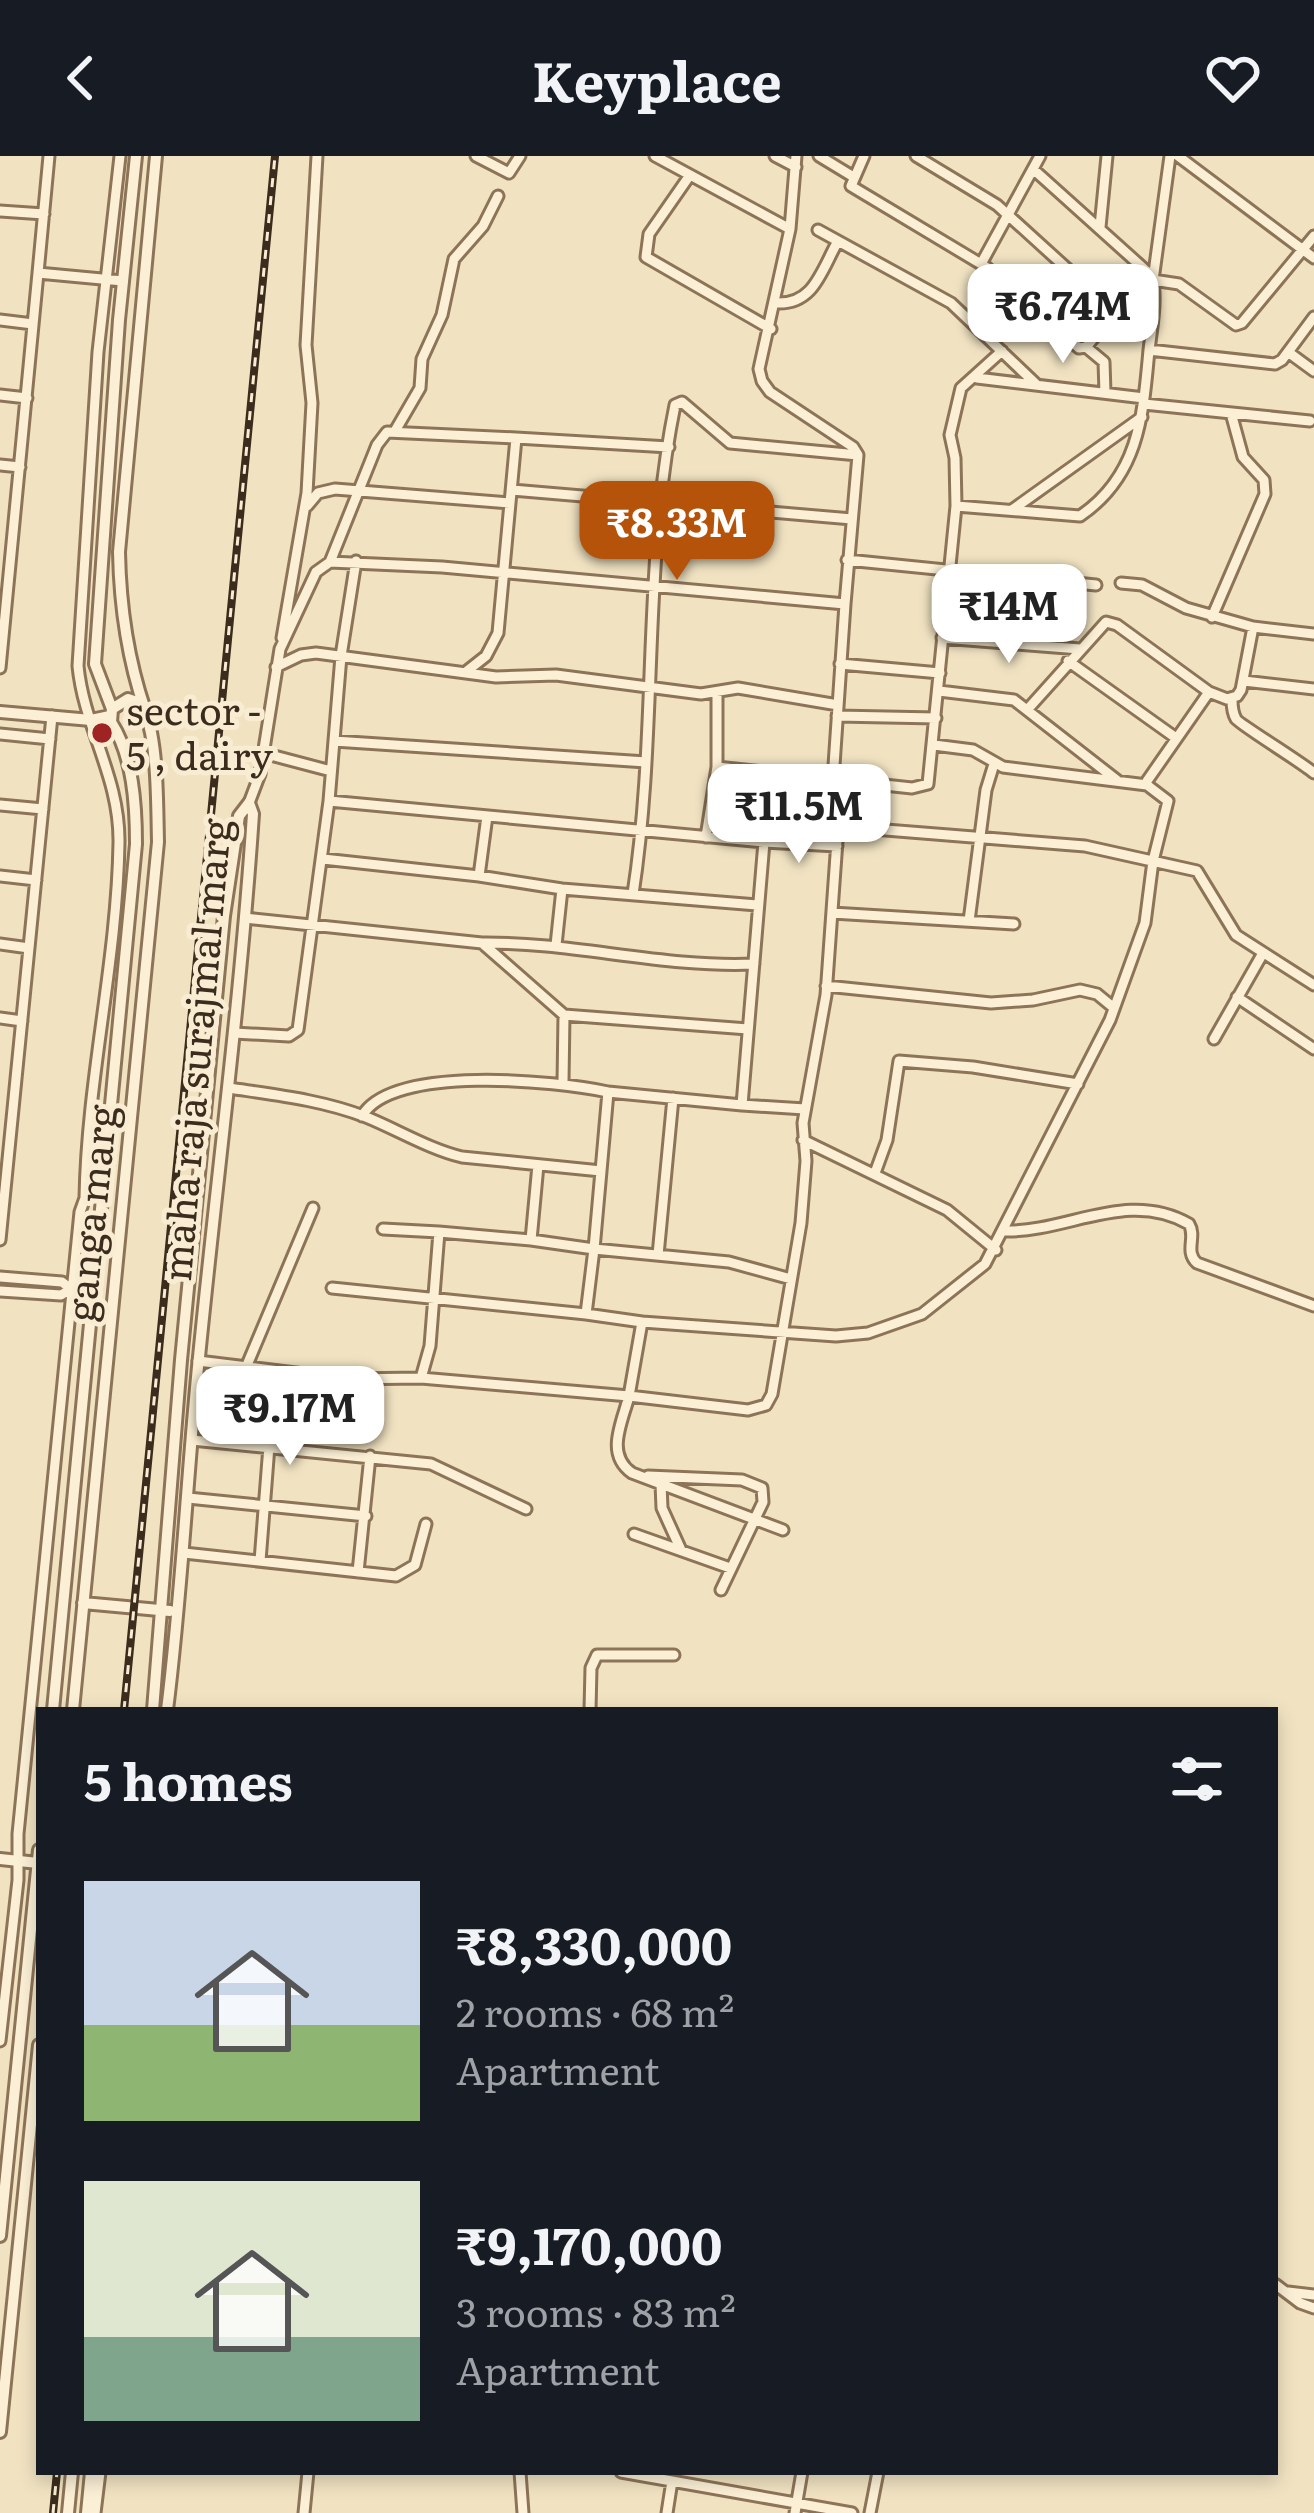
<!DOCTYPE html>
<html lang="en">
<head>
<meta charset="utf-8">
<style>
  body { margin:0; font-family:Literata,serif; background:#20242c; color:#f1f3f6; height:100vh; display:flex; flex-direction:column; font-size:45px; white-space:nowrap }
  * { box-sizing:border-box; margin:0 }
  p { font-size:39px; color:#9ea1a6 }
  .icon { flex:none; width:66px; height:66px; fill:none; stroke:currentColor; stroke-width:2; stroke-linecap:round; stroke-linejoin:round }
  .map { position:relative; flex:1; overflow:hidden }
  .details { position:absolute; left:36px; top:1551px; width:1242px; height:768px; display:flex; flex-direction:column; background:#171b24; border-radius:0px; box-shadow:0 6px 18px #0003 }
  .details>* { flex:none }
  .price { position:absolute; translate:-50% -102px; padding:0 27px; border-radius:24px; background:#fff; color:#222; font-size:39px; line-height:78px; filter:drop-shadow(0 3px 6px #0008) }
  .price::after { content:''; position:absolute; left:50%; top:72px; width:36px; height:27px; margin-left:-18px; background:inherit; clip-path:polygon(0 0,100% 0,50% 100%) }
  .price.on { background:#b45309; color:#fff }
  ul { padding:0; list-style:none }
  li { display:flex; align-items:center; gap:36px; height:300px; padding:0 48px }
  li span { display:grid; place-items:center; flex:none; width:336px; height:240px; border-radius:0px; color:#555 }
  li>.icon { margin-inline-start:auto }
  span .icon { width:144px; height:144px; fill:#fffc; stroke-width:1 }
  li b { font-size:51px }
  h2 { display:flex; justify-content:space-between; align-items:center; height:144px; padding:0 48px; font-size:51px }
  header { display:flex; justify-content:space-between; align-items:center; height:156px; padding:0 48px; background:#171b24; font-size:54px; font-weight:700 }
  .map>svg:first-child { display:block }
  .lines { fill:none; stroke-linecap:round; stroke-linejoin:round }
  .minor-casing { stroke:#8d7458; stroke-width:15 }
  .tertiary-casing { stroke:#8d7458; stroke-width:16 }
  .minor { stroke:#fbf0d6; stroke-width:9 }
  .tertiary { stroke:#fbf0d6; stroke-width:10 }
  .rail-casing { stroke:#3b2c1d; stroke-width:8 }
  .rail { stroke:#f8edd2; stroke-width:3; stroke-dasharray:9; stroke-linecap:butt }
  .poi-dot { fill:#a02324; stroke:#f8edd2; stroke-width:4.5 }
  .labels { text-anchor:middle; stroke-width:10; stroke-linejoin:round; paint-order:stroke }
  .poi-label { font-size:39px; fill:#3b2c1d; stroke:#f8edd2; text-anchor:start }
  .street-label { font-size:39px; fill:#3b2c1d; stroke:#f8edd2 }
</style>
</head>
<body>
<header><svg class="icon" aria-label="back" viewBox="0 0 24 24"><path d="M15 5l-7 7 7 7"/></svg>Keyplace<svg class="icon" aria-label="heart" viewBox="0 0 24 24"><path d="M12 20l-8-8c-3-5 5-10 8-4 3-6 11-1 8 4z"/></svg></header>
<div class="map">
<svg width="1314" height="2357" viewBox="0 0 1314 2357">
  <rect width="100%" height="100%" fill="#f1e3c2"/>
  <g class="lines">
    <defs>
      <path id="minor" d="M49 0 38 117 123 125
        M476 0 509 17 520 0
        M655 0 790 73
        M775 0 796 11
        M819 0 852 20
        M864 0 851 30 986 111 1079 192 1086 191 1150 116
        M916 0 997 49 1116 157
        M1170 0 1153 124 1179 128 1236 169 1242 167 1314 80
        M1178 0 1314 102
        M690 19 649 78 646 101 771 173
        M0 55 44 58
        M1100 71 1107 0
        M818 74 951 147 1037 229
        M981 108 1040 0
        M776 147C814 149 821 115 838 85
        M0 164 33 168
        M1086 191 1104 206 1105 237
        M1149 194 1275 208 1282 204 1314 161
        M1288 196 1314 215
        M977 222 1144 242
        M0 239 27 242
        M1144 248 1310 265
        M395 275 420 232 422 203 442 159 454 103 483 70 498 40
        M0 309 20 311
        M512 334 852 363
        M307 350 318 337 335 333 510 347
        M956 350 1080 360C1139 320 1143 260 1149 194 1152 170 1157 143 1152 120L1033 13
        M1012 354 1142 261
        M847 404 1096 429
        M330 406 377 289 387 276 516 282
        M1121 427 1142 429 1186 452 1253 471
        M1212 461 1265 338 1264 324 1243 301 1231 257
        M282 482 307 337 312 247 306 189 317 0
        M942 482 1080 493
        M1068 505 1176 582
        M840 508 940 517
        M276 511 301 499 316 497 496 521 556 519 701 538 738 532 838 549
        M0 512 38 117
        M467 515 486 500 498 477 516 282 669 291
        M1244 525 1314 533
        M939 535 1014 544 1118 625
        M1232 543C1232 549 1233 558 1236 563 1239 568 1301 606 1314 617
        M1027 554 1106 466 1117 469 1209 536 1227 543 1237 540 1241 534 1253 471 1314 478
        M837 560 936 562
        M0 578 50 583
        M334 585 646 606
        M934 589 973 594 1003 611 1147 629
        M263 597 331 615
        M717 611 912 632 928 628 956 350 955 302 950 279 961 232 1002 195
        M329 645 341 500 356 405
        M249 647 260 618 280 493 316 416 330 406 442 411 845 448 858 299 853 291 770 236 762 225 759 213 790 73 796 0
        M0 649 43 653
        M836 670 1085 690 1197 715 1236 779 1314 829
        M706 681 717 611V536
        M764 686 837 690
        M323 703 479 720 562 733 757 749
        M0 720 36 724
        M479 720 487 660
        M633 738C658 576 642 410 675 249L682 246 730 287 858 299
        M832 757 1014 768
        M245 762 482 787 564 859 563 927
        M969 765 986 634 994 608
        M482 787C573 786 663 812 754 808
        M0 788 29 792
        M556 789 562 733
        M826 830 991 847 1033 844 1080 834 1097 838 1114 852
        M1237 841 1314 893
        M564 859 748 873
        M0 862 22 865
        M234 877 289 880 298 874 329 645 764 686 742 949 608 936
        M1214 883 1263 797
        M229 932C276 939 322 944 366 961 398 974 429 993 462 1001L601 1015 608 936C557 925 392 908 362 960
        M742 949 805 953
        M803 984 947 1054 996 1094
        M875 1017 887 984 899 905 973 911 1078 928
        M383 1073 439 1076
        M1006 1075C1068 1076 1128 1033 1189 1068 1197 1081 1184 1095 1197 1107L1314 1150
        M0 1084 52 560
        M531 1084 594 1093 601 1015
        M658 1099 673 942
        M0 1121 62 1126 71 1133
        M332 1132 586 1158 594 1093 729 1106 791 1123
        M0 1135 61 1139 71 1133 92 1134
        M642 1166 836 1180 868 1177 922 1158 985 1108 1110 864 1145 767 1153 705 1168 645 1147 629V625L1209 536
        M198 1205 345 1223 421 1222 430 1190 439 1076 531 1084 538 1009
        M247 1209 313 1052
        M421 1222 629 1240 642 1166 586 1158
        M192 1284 431 1308 526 1353
        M648 1320 742 1324 762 1332 763 1346 721 1434
        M661 1328 662 1352 681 1394
        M188 1342 366 1360
        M783 1374 632 1317C605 1298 622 1267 629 1240L748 1254 766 1249 772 1238 801 1067 806 1005 803 967 826 839 837 685 833 624 845 448
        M634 1378 730 1412
        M184 1397 396 1420 415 1409 426 1368
        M260 1405 269 1290 280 1215
        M358 1416 370 1300
        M590 1554 591 1512 597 1499H674
        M0 1885 18 1724V1678L80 1056 85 1042C87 923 117 806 119 687 120 621 84 572 78 510L98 196 120 0
        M1275 2128 1300 2147 1314 2152
        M1288 2136 1314 2139
        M520 2316 523 2357
        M621 2316 852 2357
        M95 2357 100 2316
        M304 2357 308 2316
        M667 2357 672 2325
        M795 2357 802 2316
        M870 2357 878 2316"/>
      <path id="tertiary" d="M112 553 128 543 140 547
        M0 556 91 564 110 560
        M83 1447 170 1455
        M53 1554 136 688C136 648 133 600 111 566L112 553 95 508 119 164 136 0
        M73 1554 158 686C157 647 158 590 145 554 128 504 120 450 119 396L156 0
        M153 1554 181 1204 224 760 239 660 249 647
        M167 1554C182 1436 187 1318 199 1201 217 1020 241 839 253 658L249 647
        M0 1703 38 1707
        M0 2080 39 1694
        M0 2276 39 1889
        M68 2357 72 2316
        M87 2357 91 2316"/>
    </defs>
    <!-- minor casing -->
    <use href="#minor" class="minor-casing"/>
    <!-- tertiary casing -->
    <use href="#tertiary" class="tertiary-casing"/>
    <!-- minor -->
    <use href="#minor" class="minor"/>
    <!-- tertiary -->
    <use href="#tertiary" class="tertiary"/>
    <defs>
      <path id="rail" d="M124 1554 275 0
        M53 2357 57 2316"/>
    </defs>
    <!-- rail casing -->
    <use href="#rail" class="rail-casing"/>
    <!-- rail -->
    <use href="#rail" class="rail"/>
  </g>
  <!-- markers -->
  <circle class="poi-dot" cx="102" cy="577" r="12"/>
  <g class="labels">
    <!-- poi labels -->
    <g class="poi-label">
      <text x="126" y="569">sector -<tspan x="126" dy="45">5 , dairy</tspan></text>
    </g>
    <!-- street labels -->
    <g class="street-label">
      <text transform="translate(197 894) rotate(-85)" y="14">maha raja surajmal marg</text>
      <text transform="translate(92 1057) rotate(-84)" y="14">ganga marg</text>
    </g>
  </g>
</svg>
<b class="price" style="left:1063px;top:210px">₹6.74M</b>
<b class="price on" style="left:677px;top:427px">₹8.33M</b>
<b class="price" style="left:1009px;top:510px">₹14M</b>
<b class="price" style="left:799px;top:710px">₹11.5M</b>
<b class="price" style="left:290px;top:1312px">₹9.17M</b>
<section class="details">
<h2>5 homes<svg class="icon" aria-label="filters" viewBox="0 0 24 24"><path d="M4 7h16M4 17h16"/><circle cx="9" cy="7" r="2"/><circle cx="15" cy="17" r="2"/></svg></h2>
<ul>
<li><span style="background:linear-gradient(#c9d6e8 60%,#8fb573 0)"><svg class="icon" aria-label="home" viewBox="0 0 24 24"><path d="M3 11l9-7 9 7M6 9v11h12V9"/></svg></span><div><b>₹8,330,000</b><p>2 rooms · 68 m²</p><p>Apartment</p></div></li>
<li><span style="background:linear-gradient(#dfe7d0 65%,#7fa58c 0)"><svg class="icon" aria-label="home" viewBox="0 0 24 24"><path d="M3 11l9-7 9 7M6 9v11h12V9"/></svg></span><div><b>₹9,170,000</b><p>3 rooms · 83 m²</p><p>Apartment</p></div></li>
</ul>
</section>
</div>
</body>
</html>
